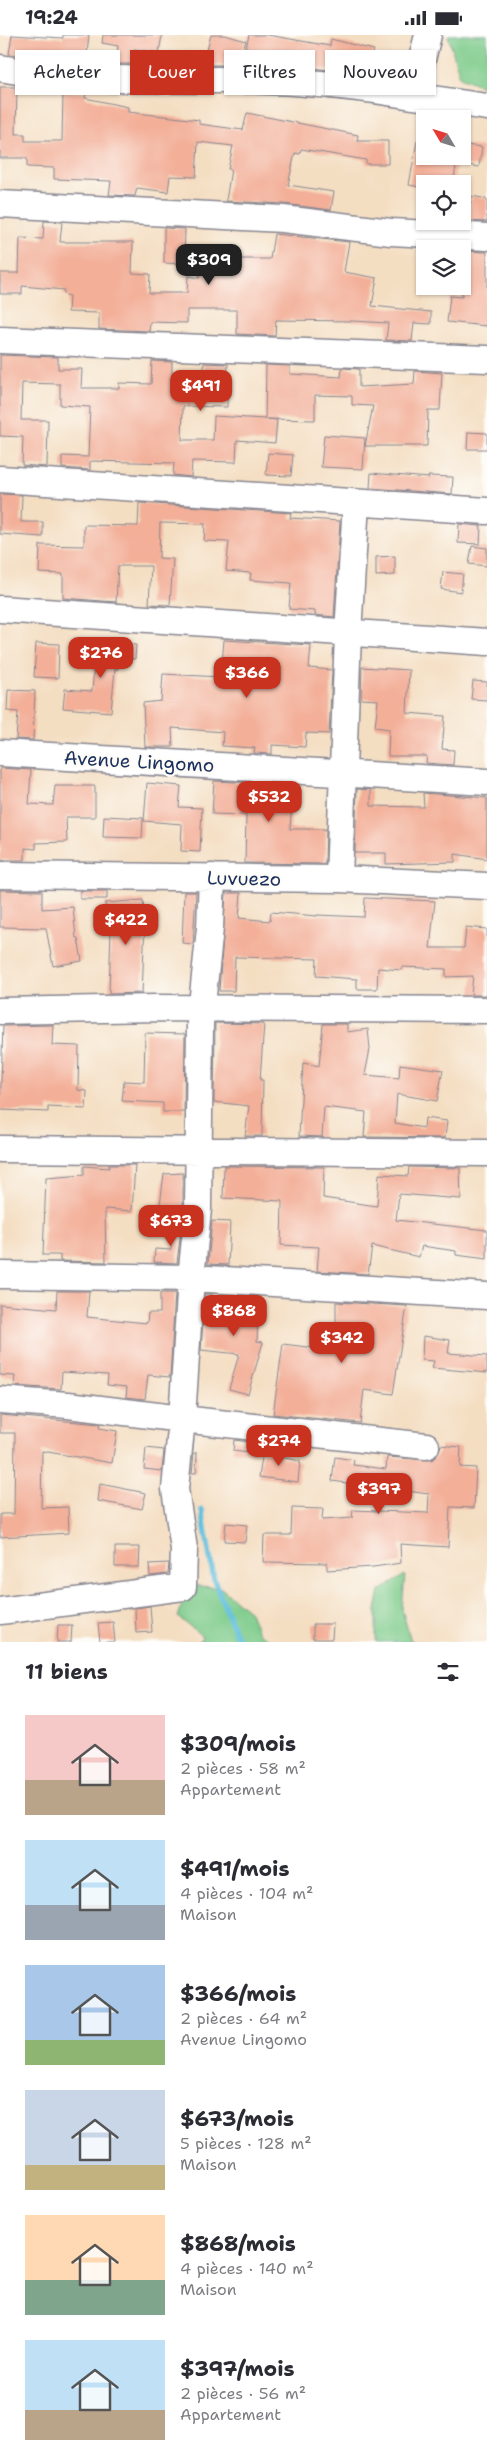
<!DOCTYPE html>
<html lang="fr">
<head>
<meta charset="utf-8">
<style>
  body { margin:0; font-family:"Shantell Sans",sans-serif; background:#f7f7f7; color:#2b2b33; height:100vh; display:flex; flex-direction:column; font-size:19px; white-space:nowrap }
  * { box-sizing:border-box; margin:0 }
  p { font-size:16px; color:#7c7c81 }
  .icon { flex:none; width:28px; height:28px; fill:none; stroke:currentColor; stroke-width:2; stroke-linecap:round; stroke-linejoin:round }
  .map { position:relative; height:1607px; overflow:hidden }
  .drawer { display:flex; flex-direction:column; background:#fff; flex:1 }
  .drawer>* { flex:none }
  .guide { position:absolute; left:15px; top:15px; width:458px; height:45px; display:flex; gap:10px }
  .needle { width:32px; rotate:308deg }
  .buttons { position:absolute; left:416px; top:75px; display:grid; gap:10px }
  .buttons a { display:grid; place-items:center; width:55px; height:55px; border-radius:0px; background:#fff; box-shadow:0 1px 4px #0004; font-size:25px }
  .price { position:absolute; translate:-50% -42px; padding:0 11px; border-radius:10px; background:#c8321e; color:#fff; font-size:16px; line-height:32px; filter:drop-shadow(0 1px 2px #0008) }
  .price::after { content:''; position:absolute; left:50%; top:30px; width:15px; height:11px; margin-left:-8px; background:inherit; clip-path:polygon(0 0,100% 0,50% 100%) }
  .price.on { background:#222; color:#fff }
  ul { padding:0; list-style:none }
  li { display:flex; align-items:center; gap:15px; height:125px; padding:0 25px }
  li span { display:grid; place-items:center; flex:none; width:140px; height:100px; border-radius:0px; color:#555 }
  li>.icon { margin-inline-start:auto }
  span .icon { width:60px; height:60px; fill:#fffc; stroke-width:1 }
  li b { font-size:21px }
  h2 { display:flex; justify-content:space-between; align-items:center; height:60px; padding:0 25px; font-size:21px }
  .tag { padding:0 18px; border-radius:0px; background:#fff; box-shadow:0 1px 4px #0004; font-size:18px; line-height:45px }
  .tag.on { background:#c8321e; color:#fff }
  .status { display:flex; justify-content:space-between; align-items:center; height:35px; padding:0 25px; background:#fff; direction:ltr }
  .status svg { height:14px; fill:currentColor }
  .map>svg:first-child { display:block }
  .green { fill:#7dcb8a; stroke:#4c7d74 }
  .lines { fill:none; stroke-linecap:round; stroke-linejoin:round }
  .stream { stroke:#60bfde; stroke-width:5.5 }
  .building { fill:#f3af98 }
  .minor-casing { stroke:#888690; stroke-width:29 }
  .minor { stroke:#fff; stroke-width:26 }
  .labels { text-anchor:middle; stroke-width:4.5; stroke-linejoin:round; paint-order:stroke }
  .street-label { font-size:19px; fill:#1b2f5e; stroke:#fdfcf7 }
</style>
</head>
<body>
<div class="status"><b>19:24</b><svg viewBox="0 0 49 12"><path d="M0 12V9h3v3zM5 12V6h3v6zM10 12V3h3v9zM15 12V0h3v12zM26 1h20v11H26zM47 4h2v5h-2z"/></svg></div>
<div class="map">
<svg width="487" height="1607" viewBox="0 0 487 1607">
  <rect width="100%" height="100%" fill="#fdfcf7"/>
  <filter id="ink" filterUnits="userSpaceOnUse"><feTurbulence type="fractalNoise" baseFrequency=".02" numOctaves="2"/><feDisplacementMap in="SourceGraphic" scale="10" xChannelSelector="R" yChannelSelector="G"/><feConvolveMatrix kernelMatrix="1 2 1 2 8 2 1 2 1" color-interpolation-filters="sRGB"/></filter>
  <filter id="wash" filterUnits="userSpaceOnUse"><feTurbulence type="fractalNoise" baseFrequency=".0096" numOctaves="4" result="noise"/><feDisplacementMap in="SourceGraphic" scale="20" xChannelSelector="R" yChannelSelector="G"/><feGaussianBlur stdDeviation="1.12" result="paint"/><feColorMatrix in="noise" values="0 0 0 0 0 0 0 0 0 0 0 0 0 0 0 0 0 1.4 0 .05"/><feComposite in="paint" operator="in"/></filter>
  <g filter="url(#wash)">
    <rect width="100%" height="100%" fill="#f4dec2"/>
    <!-- green -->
    <path class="green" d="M448 0H487V53L460 42Z
      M405 1540 402 1575 411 1606 414 1607H376V1575L380 1556Z
      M189 1550 221 1553 250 1577 258 1598 273 1607H200L202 1601 178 1582Z"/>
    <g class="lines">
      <!-- stream -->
      <path class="stream" d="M202 1475 214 1545 239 1607"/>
    </g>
    <g id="blocks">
      <!-- building -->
      <path class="building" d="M12 0 63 3V0H89L86 28 9 19Z
        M103 0H162L159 18 134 14 132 29H116L118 11 102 8Z
        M211 0H225L246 6 239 30H203Z
        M249 0H268L330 11 331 4 374 15 367 39 320 34 245 18Z
        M0 52H17L16 99H25V106H62L63 56 86 58 85 63 128 72V77L199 85V89L243 95 247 78 358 100 357 106H388V129H366V125L301 114 300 119 295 118 288 150 334 157 331 175 284 169 226 166 231 134H228L233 111 198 107 196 142 170 141 168 157 137 153 135 161 109 160 111 146 54 144V133L27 132V123H0Z
        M417 106H425V121L457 125 453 149H425V153L409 150Z
        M466 110 482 112 479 132 462 129Z
        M472 161 487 164V187L468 186Z
        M44 186 62 187 60 207H133L132 238 150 239 149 258H187L188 241 199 243 204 224H270L274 199 349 207 344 237 377 243 372 271 431 277V289L414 288 412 306 386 305 388 288 352 286 276 285 275 301 237 299V275H187V288L150 287 149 296 99 294V278L68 277 69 261 63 259 64 255 22 251V259H0V238H19L20 203 43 204Z
        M164 193 185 194 184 229 164 228Z
        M462 216 487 217V291L447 287 450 261 462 262Z
        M0 320 58 322V334H82L81 353H119V348L151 349 152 326 172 327V352L204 353V328L228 329 227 372 183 371 182 405H213L214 381 265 384 266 330 290 331V339L341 342 342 333 359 334V352L414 349 415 336 442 338 440 375H428L427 411H365L373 371 352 370V361L315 360V385L265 384 277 385 275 408 237 405 236 427 192 426 191 442 173 440 174 428 90 426V435L62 433V421L88 422 90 372 60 370V349L22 348 21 385H48L47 432 22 430 23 402 0 401Z
        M468 397 487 398V414H467Z
        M324 400 365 403 363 434 321 432Z
        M268 418 293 420 291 441 266 440Z
        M371 438 429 443 428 441 453 442 452 459 370 453Z
        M0 459 22 460 21 487H43V502L0 499Z
        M139 468 291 478 290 483 340 486 334 582 315 580V576L289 574 291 548 250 545 251 538 226 536 229 507 204 506 205 489 160 488 159 523 173 524 170 570 149 569 151 531H118L116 567 63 563V539L39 538 40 510 84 511V490L138 491Z
        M459 489 481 491 480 509 458 508Z
        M472 511 487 513V531L469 529Z
        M395 521V540L376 541V522Z
        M443 537 463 539 461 557 441 554Z
        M224 605 311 610 309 633 332 635 329 699 306 698 305 712 272 710V719L254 718 255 713 222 711 223 697 172 693 173 712H145L143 668 161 666 163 639 221 642Z
        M96 607 136 610 135 624 119 623 118 634H115L111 677 63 673 65 654 92 656Z
        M36 608 59 609 58 643 34 642Z
        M362 632 409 635 407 678 445 681 442 714 454 715 453 730 426 728 427 721H388L389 694 375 692 378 665 361 664Z
        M473 646 487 647V665L471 664Z
        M8 655 35 656 33 705 16 704 18 677 7 676Z
        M0 733 31 735 29 769 53 770 55 751H95V782H66L67 807 36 808V814L25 813V825H0Z
        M214 746 293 750 290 794H326L325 829 245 828 246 780 212 779Z
        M147 748 181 751 179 772 202 773 200 817 181 816 182 789 144 786Z
        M357 754 371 755V771L424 772 423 758 487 763V824L455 819V827L386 829V818H355Z
        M104 781 143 783 142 803 103 802Z
        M0 855 42 856V874L73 872 76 903H78L82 926 53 931 46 893 0 892Z
        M80 856H107V864H80Z
        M184 857H196L193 909 182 908Z
        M226 858H241L239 883 270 886 271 877 317 881V880L364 882 365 863 435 866 430 913H464L466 892 487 894V960H471L473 941 446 942V934L402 932V935L378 933 377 954H357V944L316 941 317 924 235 922 234 956H219Z
        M143 865 145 888 142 958 109 959 111 892H107L105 868Z
        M215 988 264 989 260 1045H263L262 1101H245L249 1071 214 1067Z
        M323 989H347V997L368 994 370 1014 365 1040 399 1043 400 1029 443 1035 437 1066 397 1059 395 1088 424 1093 425 1083 447 1086 445 1103 364 1102 366 1077 324 1072 322 1102 299 1101 303 1028 319 1031Z
        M53 990 52 1010 79 1011 78 1055 87 1056 86 1074 48 1072V1077L0 1075 3 991Z
        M145 998 185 999 184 1077H163V1068L122 1066 124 1046 144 1047Z
        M109 1130H135L132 1176 105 1174 106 1227 60 1226V1220H43L46 1143 84 1140V1131L109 1133Z
        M224 1131 324 1132 323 1163 377 1171 379 1139 408 1141 409 1132 460 1133 461 1164 399 1159 396 1185 487 1195V1224L456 1220V1216L422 1211 419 1222 372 1211 368 1239 317 1236 319 1212 281 1210 282 1166 223 1163Z
        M183 1138V1171L160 1170 164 1139Z
        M173 1186H182L177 1228 154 1227 155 1214 171 1215Z
        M212 1186 230 1187 228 1230 208 1229Z
        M57 1256H89L87 1282 147 1288 148 1278H160V1258H175L170 1342 148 1340 145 1364 126 1362 127 1352 107 1350 108 1340 62 1337 61 1354 14 1351 15 1341 0 1340V1269L56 1274Z
        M205 1259H212L211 1271 240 1273 241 1261 259 1262 257 1306 263 1307 248 1359 229 1354 239 1319 201 1315Z
        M336 1267 407 1271 393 1359 364 1355 360 1388 273 1379 283 1309 315 1313 317 1297 336 1299Z
        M423 1301 450 1305 448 1318 487 1321V1338L432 1333 434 1326 422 1325Z
        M0 1380 100 1389 99 1393 117 1396 112 1428 42 1416 41 1473 68 1472 69 1498 0 1502V1479H14L15 1398H0Z
        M234 1405 258 1408 257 1419 233 1416Z
        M441 1410 461 1412 460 1432 476 1433 474 1473 450 1472 448 1512 400 1509 401 1528 373 1532 327 1535V1528L263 1527 264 1500H291L292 1473 323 1474 322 1485 352 1483 353 1475 428 1478 429 1459 332 1446 335 1422 354 1425 353 1430 386 1434 387 1422 432 1425 438 1419Z
        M146 1413 164 1415 162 1436 144 1434Z
        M263 1416 280 1418V1422L300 1426 298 1447 259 1442Z
        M194 1418H197L196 1438H192Z
        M100 1449 146 1458 142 1474 98 1466Z
        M226 1488 247 1490 245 1507 224 1506Z
        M115 1512H140L139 1532H115Z
        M169 1528 168 1539 150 1541 149 1529Z
        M150 1571 152 1597 136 1598 135 1573Z
        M113 1587 115 1607H100L98 1588Z
        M313 1589H333L332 1604H313Z
        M58 1590H72L71 1607H57Z"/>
    </g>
  </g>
  <g filter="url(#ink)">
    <use href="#blocks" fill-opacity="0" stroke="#888690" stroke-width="1"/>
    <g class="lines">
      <defs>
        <path id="minor" d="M0 33C74 47 149 44 224 45 287 45 351 50 413 61L428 0
          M413 61 487 72
          M0 169 283 184 391 197 487 202
          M0 305 487 324
          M0 444 487 476
          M0 574 487 607
          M0 718 487 747
          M0 840 339 844 487 851
          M339 844 348 598 356 468
          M0 976 156 973 487 975
          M0 1114 487 1118
          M0 1240 191 1243 487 1261
          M0 1365 68 1370 182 1384 191 1243 198 1174 200 989 210 893 212 842
          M0 1576 183 1552 184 1514 175 1454 182 1384 426 1411"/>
      </defs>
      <!-- minor casing -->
      <use href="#minor" class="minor-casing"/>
      <!-- minor -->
      <use href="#minor" class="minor"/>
    </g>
  </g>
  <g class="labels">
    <!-- street labels -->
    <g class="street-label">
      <text transform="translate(139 726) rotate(3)" y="7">Avenue Lingomo</text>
      <text transform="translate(244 843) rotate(1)" y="7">Luvuezo</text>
    </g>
  </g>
</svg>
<div class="buttons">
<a><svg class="needle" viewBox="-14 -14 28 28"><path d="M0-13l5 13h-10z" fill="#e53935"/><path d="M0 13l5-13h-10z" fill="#7c7c81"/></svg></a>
<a><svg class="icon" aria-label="locate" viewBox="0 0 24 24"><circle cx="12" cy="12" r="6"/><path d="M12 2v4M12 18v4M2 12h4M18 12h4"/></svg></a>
<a><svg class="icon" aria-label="layers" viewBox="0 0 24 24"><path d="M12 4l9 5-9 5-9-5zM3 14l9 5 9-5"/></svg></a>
</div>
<b class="price on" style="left:209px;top:251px">$309</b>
<b class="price" style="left:201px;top:377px">$491</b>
<b class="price" style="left:101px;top:644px">$276</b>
<b class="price" style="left:247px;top:664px">$366</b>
<b class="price" style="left:269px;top:788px">$532</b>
<b class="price" style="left:126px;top:911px">$422</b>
<b class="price" style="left:171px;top:1212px">$673</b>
<b class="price" style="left:234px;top:1302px">$868</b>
<b class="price" style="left:342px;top:1329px">$342</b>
<b class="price" style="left:279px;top:1432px">$274</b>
<b class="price" style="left:379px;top:1480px">$397</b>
<div class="guide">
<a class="tag">Acheter</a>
<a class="tag on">Louer</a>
<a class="tag">Filtres</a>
<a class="tag">Nouveau</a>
</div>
</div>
<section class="drawer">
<h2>11 biens<svg class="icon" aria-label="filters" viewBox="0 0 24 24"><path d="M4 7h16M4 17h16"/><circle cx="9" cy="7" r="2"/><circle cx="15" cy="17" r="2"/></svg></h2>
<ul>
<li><span style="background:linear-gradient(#f6c9c9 65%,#b9a48a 0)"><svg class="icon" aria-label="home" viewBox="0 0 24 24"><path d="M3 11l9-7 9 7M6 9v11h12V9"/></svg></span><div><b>$309/mois</b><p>2 pièces · 58 m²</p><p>Appartement</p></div></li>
<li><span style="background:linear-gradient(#bfe0f5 65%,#9aa5b1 0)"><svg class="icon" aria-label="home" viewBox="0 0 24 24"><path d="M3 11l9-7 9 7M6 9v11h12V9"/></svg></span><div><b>$491/mois</b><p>4 pièces · 104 m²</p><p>Maison</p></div></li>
<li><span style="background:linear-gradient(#a9c7e8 75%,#8fb573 0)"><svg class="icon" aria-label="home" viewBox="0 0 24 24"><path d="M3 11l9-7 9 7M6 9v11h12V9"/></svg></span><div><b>$366/mois</b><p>2 pièces · 64 m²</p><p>Avenue Lingomo</p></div></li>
<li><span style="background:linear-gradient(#c9d6e8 75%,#c2b280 0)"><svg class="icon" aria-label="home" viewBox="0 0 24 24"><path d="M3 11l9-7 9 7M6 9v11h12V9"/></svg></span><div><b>$673/mois</b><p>5 pièces · 128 m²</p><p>Maison</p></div></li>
<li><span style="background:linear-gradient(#ffd9b3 65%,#7fa58c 0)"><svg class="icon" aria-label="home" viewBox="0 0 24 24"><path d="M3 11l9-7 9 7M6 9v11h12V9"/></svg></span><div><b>$868/mois</b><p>4 pièces · 140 m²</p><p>Maison</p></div></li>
<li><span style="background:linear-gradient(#bfe0f5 70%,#b9a48a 0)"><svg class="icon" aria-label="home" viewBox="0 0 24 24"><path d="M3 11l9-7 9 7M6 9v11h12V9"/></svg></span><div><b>$397/mois</b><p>2 pièces · 56 m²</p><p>Appartement</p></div></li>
</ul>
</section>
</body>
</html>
